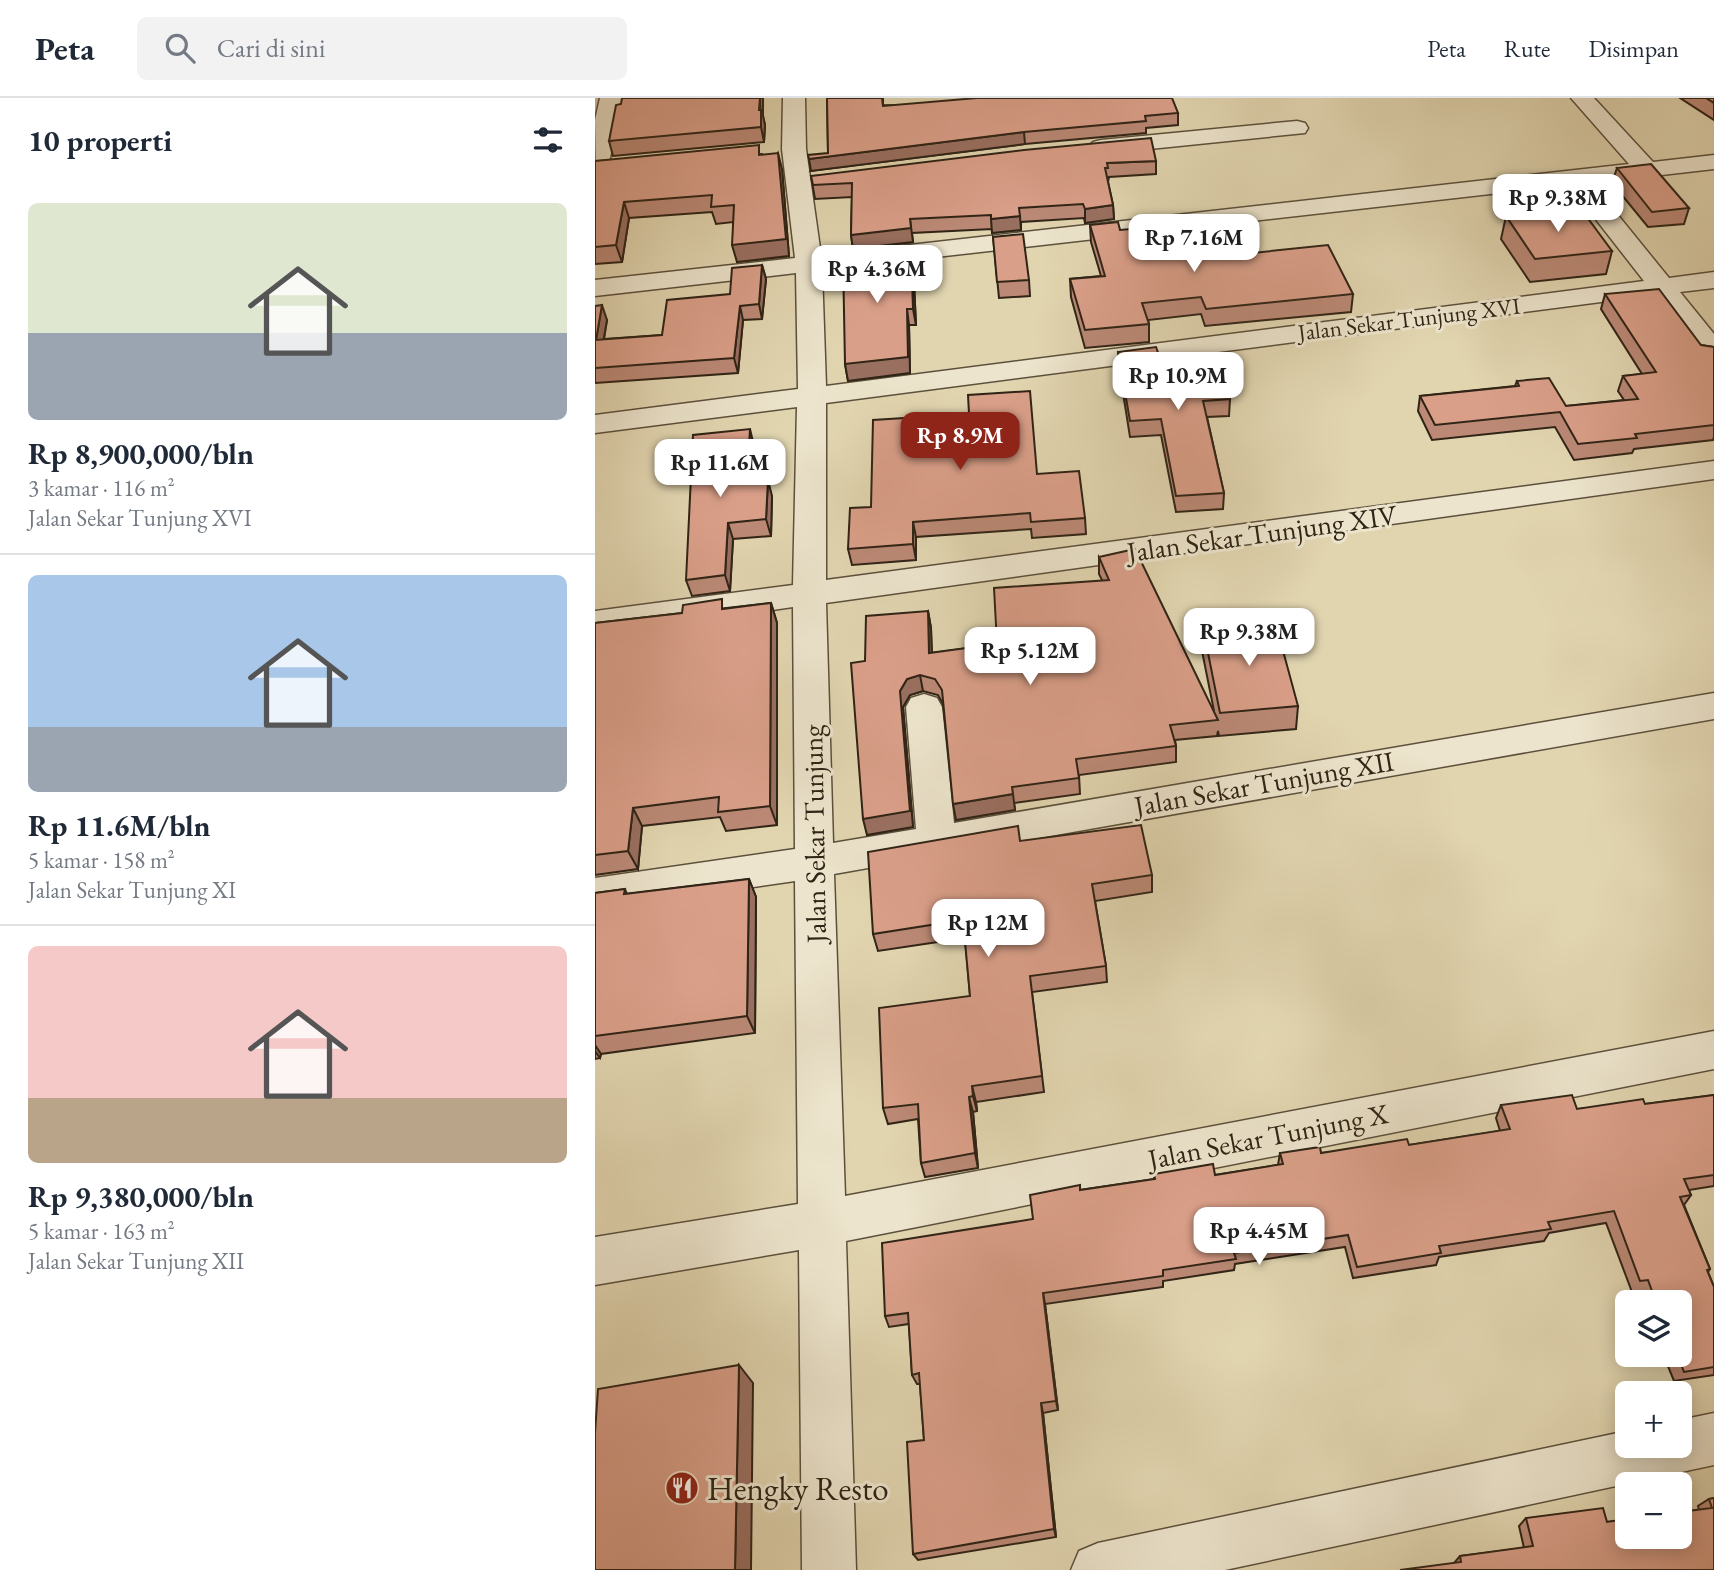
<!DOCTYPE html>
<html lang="id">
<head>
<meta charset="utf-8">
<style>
  body { margin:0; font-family:"EB Garamond",serif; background:#f2f2f3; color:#1f2937; height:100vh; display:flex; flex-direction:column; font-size:26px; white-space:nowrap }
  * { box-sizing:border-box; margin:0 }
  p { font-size:23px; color:#747a83 }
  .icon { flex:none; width:38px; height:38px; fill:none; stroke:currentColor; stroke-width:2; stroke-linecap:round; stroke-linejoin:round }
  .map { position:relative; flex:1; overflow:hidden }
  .sheet { display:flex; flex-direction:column; background:#fff; width:595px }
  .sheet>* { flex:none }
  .fabs { position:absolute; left:1020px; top:1192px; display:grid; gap:14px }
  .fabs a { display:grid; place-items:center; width:77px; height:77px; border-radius:10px; background:#fff; box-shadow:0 4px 18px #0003; font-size:35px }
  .price { position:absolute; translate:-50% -60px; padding:0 16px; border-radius:14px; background:#fff; color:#222; font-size:23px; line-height:46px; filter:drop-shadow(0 2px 4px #0008) }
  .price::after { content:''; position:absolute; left:50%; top:42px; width:21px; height:16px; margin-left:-10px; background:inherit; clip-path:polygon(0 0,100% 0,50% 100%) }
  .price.selected { background:#8f2418; color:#fff }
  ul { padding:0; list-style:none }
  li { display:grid; align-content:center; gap:14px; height:371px; padding:0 28px }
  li+li { border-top:2px solid #e0e1e3 }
  li span { display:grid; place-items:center; height:217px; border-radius:10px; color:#555 }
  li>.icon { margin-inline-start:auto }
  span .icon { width:126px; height:126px; fill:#fffc; stroke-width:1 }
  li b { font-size:30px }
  h2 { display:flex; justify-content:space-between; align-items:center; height:84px; padding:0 28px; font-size:30px }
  header { display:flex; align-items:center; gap:42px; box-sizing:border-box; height:98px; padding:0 35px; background:#fff; border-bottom:2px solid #e0e1e3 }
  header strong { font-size:33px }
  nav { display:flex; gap:38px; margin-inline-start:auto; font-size:24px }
  .search { width:490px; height:63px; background:#f2f2f3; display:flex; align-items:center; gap:18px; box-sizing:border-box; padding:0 24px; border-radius:10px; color:#747a83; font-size:26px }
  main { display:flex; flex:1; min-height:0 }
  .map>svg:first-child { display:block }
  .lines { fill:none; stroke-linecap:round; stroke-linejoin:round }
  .street-casing { stroke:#5c503c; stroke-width:3 }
  .street { fill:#ece4cc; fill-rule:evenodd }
  .wall { fill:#bb8976; stroke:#302416; stroke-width:2 }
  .shaded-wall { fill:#996f60; stroke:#302416; stroke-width:2 }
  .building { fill:#da9f89; stroke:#302416; stroke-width:2 }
  .labels { text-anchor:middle; stroke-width:6; stroke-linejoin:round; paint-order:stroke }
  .far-street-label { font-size:23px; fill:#302416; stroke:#ece4cc }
  .street-label { font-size:28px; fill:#302416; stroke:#ece4cc }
  .near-poi-label { font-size:33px; fill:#302416; stroke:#ece4cc; text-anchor:start }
</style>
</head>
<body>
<header>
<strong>Peta</strong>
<div class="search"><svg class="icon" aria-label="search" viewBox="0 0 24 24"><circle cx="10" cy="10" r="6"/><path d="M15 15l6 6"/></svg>Cari di sini</div>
<nav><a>Peta</a><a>Rute</a><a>Disimpan</a></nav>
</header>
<main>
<section class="sheet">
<h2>10 properti<svg class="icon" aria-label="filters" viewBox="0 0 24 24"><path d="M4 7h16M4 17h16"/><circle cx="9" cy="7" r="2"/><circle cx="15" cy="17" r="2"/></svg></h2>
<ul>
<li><span style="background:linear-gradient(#dfe7d0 60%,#9aa5b1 0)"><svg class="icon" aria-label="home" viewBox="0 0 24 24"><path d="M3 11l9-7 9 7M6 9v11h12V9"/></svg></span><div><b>Rp 8,900,000/bln</b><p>3 kamar · 116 m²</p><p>Jalan Sekar Tunjung XVI</p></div></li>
<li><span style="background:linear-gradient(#a9c7e8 70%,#9aa5b1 0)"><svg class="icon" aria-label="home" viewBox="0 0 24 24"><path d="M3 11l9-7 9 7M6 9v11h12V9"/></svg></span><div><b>Rp 11.6M/bln</b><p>5 kamar · 158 m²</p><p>Jalan Sekar Tunjung XI</p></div></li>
<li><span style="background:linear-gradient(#f6c9c9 70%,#b9a48a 0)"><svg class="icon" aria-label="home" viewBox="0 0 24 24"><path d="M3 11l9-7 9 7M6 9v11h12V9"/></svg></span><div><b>Rp 9,380,000/bln</b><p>5 kamar · 163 m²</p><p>Jalan Sekar Tunjung XII</p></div></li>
</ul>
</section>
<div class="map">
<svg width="1119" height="1472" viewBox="0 0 1119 1472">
  <rect width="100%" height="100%" fill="#e1d5b0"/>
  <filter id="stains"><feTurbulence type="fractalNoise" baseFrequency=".00286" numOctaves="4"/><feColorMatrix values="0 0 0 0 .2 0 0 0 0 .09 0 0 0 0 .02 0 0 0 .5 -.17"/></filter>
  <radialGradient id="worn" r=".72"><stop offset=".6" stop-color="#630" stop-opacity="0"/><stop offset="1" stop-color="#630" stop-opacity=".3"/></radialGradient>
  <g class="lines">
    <defs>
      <path id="street" d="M5 0H27L13 70 9 75 1 77 0 22Z
        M188 0H210L211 51 226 157 1034 66 976 0H999L1058 64 1119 57V71L997 85 1074 180 1119 174V190L1085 194 1119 236V262L1109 260 1060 197 231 305V482L1119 363V381L231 505 238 745 321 731 311 609 316 600 329 596 342 600 347 609 359 725 1119 595V621L239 776 250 1098 1119 933V971L251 1143 261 1472H207L204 1152 0 1187V1139L203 1106 200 783 0 812V780L200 751 198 509 0 537V513L198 487 202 309 0 335V317L203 291 201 175 0 198V182L200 160 187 51ZM974 87 1049 183 231 288 227 172Z
        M702 23 710 25 713 30 710 35 506 56 498 54 494 49 498 44 506 42Z
        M1119 1315V1367L630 1472H476L484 1453 503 1445 1032 1333V1348H1085V1322Z"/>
    </defs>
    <!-- street casing -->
    <use href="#street" class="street-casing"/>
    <!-- street -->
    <use href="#street" class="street"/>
  </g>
  <!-- wall -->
  <path class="wall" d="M232 0H288V7L583 15V27L551 30V35L430 46 216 73 233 55Z
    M1085 0H1119V22Z
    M168 18 170 27 169 44 18 58 14 43Z
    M167 56 187 71 194 158 142 164 138 124 121 126 117 114 34 120 27 164 0 166V63Z
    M561 63V76L514 79 513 84 518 107 519 121 490 125 489 120 426 124V132L397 135V131L317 135 318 144 258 151 256 137 257 99 220 101 216 78Z
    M1022 70 1094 110 1089 126 1053 129 1017 85Z
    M911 118 1017 153 1011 176 935 184 906 141Z
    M495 127 525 132 758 196 756 214 610 228 606 216 553 222 554 226V244L490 250 476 199 475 181 506 178 496 144Z
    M398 139 434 182 435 198 404 200Z
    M318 164 321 227H314L315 275 253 283 250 266Z
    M167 167 171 181 167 221 148 222 143 275 0 285V208L12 222 9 241 67 237 135 196Z
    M1010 196 1106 247 1119 249V339L1118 342 1039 351 1037 355 979 362 960 329 837 342 823 313 825 298 920 288 922 283 971 308 1029 302 1023 293 1028 278 1047 276 1006 211Z
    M523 254 566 263 635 301 634 318 612 319 629 395 628 411 581 414 566 337 535 339 524 270Z
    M159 348 158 383 177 398 176 438 138 441 135 493 97 498 91 482Z
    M442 376 490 420 491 436 437 440 436 431 321 439V462L257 467 253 451 276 409Z
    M504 459 619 613 607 553 608 530 703 608 701 631 624 638 623 633 622 638 580 642 581 648V664L484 677 485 696 419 705 420 712 361 722 348 606 343 597 328 593 315 597 308 609 318 729 272 737 270 563 333 513 336 530 337 555 402 546 507 482 504 476Z
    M176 505 182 525V727L131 733 125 719 47 728 43 771 0 777V525Z
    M425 743 557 777V794L500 803 511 868 512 884 437 894 449 994 381 1004 382 1013 378 1014 383 1070 330 1079 326 1065 323 1021 293 1026 288 1010 375 898 370 840 283 853 278 836Z
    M154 781 161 799 160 935 6 956 5 960 0 961V795L30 791 32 796Z
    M1119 997V1088L1094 1092 1096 1097 1089 1107 1115 1171 1113 1174 1119 1189V1277L1079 1283 1068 1256H1085V1204H1048L1044 1193 1037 1194 1011 1125 954 1135 949 1143 844 1159 841 1167 758 1180 750 1149 640 1166 639 1172 568 1183V1189L450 1206 463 1312 448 1315 461 1439 323 1462 318 1456 329 1342 325 1286H322L317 1277 314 1226 294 1229 290 1218 438 1121 485 1092 559 1081V1076L620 1077 683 1067 685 1055H726L814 1047 905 1033 901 1020 906 1007 982 1011 1050 1006Z
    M1119 1400V1472L859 1465 865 1458 929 1450 924 1428 931 1420 1012 1424 1104 1412 1103 1408 1114 1401Z"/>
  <!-- shaded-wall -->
  <path class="shaded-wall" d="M165 0H168V18L170 27 169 44 166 29Z
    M429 34 430 46 216 73 214 61Z
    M183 55 187 71 194 158 142 164 137 147Z
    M29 104 34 120 27 164 21 147Z
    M518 107 519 121 490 125V111Z
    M425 118 426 132 397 135 396 121Z
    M315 121 318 144 258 151 256 137Z
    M316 149 318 164 321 227 318 211Z
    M167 167 171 181 167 221 164 206Z
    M7 207 12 222 6 256 1 242Z
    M145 208 148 222 143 275 139 260Z
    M312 211 314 227 315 275 253 283 250 266Z
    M155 331 159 348 157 400 152 384Z
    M173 382 177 398 176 438 171 421Z
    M318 424 321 439V462L318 446Z
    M133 425 138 441 135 493 130 477Z
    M176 505 182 525V727L175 708Z
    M333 513 336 530 337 571 334 555Z
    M325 577 328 593 315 597 308 609 318 729 272 737 268 721 305 593 312 581Z
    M418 696 420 712 361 722 358 706Z
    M38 710 47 728 43 771 33 753Z
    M154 781 161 799 160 935 152 918Z
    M0 947 6 956 5 960 0 953Z
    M377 988 381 1004 382 1013 378 998Z
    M374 999 378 1014 383 1070 380 1055Z
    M448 1195 450 1206 463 1312 461 1303Z
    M144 1267 158 1285 156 1472H140Z
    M446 1305 448 1315 461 1439 459 1431Z"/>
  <!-- building -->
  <path class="building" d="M27 0H165L164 12H166V29L14 43 21 7 26 6Z
    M232 0H287L288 8 382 0H577L583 15 550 18 551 23 429 34 214 61 213 57 233 55Z
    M1111 0H1119V5Z
    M556 40 561 63 512 65 513 70H510L518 107 490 111 488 106 424 110 425 118 396 121V117L315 121 316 130 256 137 257 85 218 87 216 78 429 52Z
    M164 47V57L183 55 191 141 137 147 139 107 116 109 117 97 29 104 21 147 0 149V63Z
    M1056 66 1094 110 1057 114 1022 70Z
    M986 111 1017 153 940 161 911 118Z
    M523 124 525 132 606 125 619 159 733 147 758 196 611 211 606 199 547 205 554 226 490 232 475 181 510 178 495 127Z
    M428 136 434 182 402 184 398 139Z
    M316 149 318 211H312L313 259 250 266 248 161 255 160V155Z
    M167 167 164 206 145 208 139 260 0 270V208L7 207 1 242 67 237 72 202 135 196 137 170Z
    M1064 191 1106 247 1119 249V327L1040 336 1042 340 983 346 965 314 840 327 825 298 924 288 922 283 954 280 971 308 1043 301 1028 278 1061 274 1010 196Z
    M561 249 566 263 624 260 635 301 608 303 629 395 581 398 566 321 535 323 523 254Z
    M435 293 442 376 484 373 490 420 436 424 435 415 318 424V446L253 451 255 410 276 409 278 322 374 316 373 297Z
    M155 331 152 384 173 382 171 421 133 425 130 477 91 482 98 337Z
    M540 451 623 622 575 627 581 648 481 661 484 680 417 689 418 696 358 706 347 592 340 581 325 577 312 581 305 593 315 713 268 721 256 565 270 563 271 518 333 513 334 555 402 546 399 490 514 482 504 459Z
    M127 501V511L176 505 175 708 123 714 124 699 38 710 33 753 0 757V525L87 515 88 507Z
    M680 523 703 608 625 615 608 530Z
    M546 727 557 777 497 786 511 868 435 878 447 978 377 988 378 998 374 999 380 1055 326 1065 323 1006 288 1010 284 910 375 898 368 822 278 836 273 754 423 728 425 743Z
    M154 781 152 918 0 938V795L30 791 29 796Z
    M977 997 982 1011 1048 1001 1050 1006 1119 997V1077L1089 1081 1096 1097 1085 1099 1115 1171 1112 1172 1119 1189V1269L1089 1274 1082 1256H1085V1204H1061L1053 1182 1045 1183 1019 1113 953 1124 956 1131 844 1148 846 1155 762 1169 753 1137 639 1155 641 1161 568 1172V1178L448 1195 461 1303 446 1305 459 1431 318 1456 312 1344 329 1342 324 1275 317 1277 313 1215 290 1218 287 1145 438 1121 435 1097 485 1087V1092L560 1081 559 1076 618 1066 620 1077 688 1066 685 1055 725 1049 726 1055 812 1041 814 1047 915 1031 906 1007Z
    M144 1267 140 1472H0V1335L3 1291Z
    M1119 1400V1472H805L866 1464 865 1458 938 1448 931 1420 1008 1410 1012 1424 1032 1421V1438H1085V1414L1117 1410 1114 1401Z"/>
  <!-- icons -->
  <defs>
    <symbol id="restaurant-disc" viewBox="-11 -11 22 22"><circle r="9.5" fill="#8f2418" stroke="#ece4cc"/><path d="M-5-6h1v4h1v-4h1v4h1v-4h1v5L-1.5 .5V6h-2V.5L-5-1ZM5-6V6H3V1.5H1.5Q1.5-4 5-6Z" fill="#fff"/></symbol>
  </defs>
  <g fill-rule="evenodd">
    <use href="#restaurant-disc" x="68" y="1371" width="38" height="38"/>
  </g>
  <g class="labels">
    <!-- far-street labels -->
    <g class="far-street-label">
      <text transform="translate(814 221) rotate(-7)" y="8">Jalan Sekar Tunjung XVI</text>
    </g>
    <!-- street labels -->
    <g class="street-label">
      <text transform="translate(667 435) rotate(-8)" y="10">Jalan Sekar Tunjung XIV</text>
      <text transform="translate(669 685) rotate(-10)" y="10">Jalan Sekar Tunjung XII</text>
      <text transform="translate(219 736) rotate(-91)" y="10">Jalan Sekar Tunjung</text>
      <text transform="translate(673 1038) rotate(-11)" y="10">Jalan Sekar Tunjung X</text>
    </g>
    <!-- near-poi labels -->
    <g class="near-poi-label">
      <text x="112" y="1402">Hengky Resto</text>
    </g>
  </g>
  <rect width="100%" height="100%" filter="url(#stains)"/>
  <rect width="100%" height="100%" fill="url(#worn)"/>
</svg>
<div class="fabs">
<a><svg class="icon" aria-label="layers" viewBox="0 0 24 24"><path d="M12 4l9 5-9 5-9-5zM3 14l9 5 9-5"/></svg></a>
<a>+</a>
<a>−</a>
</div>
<b class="price" style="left:963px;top:136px">Rp 9.38M</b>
<b class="price" style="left:599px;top:176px">Rp 7.16M</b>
<b class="price" style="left:282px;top:207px">Rp 4.36M</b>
<b class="price" style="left:583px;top:314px">Rp 10.9M</b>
<b class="price selected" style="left:365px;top:374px">Rp 8.9M</b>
<b class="price" style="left:125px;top:401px">Rp 11.6M</b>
<b class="price" style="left:654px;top:570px">Rp 9.38M</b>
<b class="price" style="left:435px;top:589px">Rp 5.12M</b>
<b class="price" style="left:393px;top:861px">Rp 12M</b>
<b class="price" style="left:664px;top:1169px">Rp 4.45M</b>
</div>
</main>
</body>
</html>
